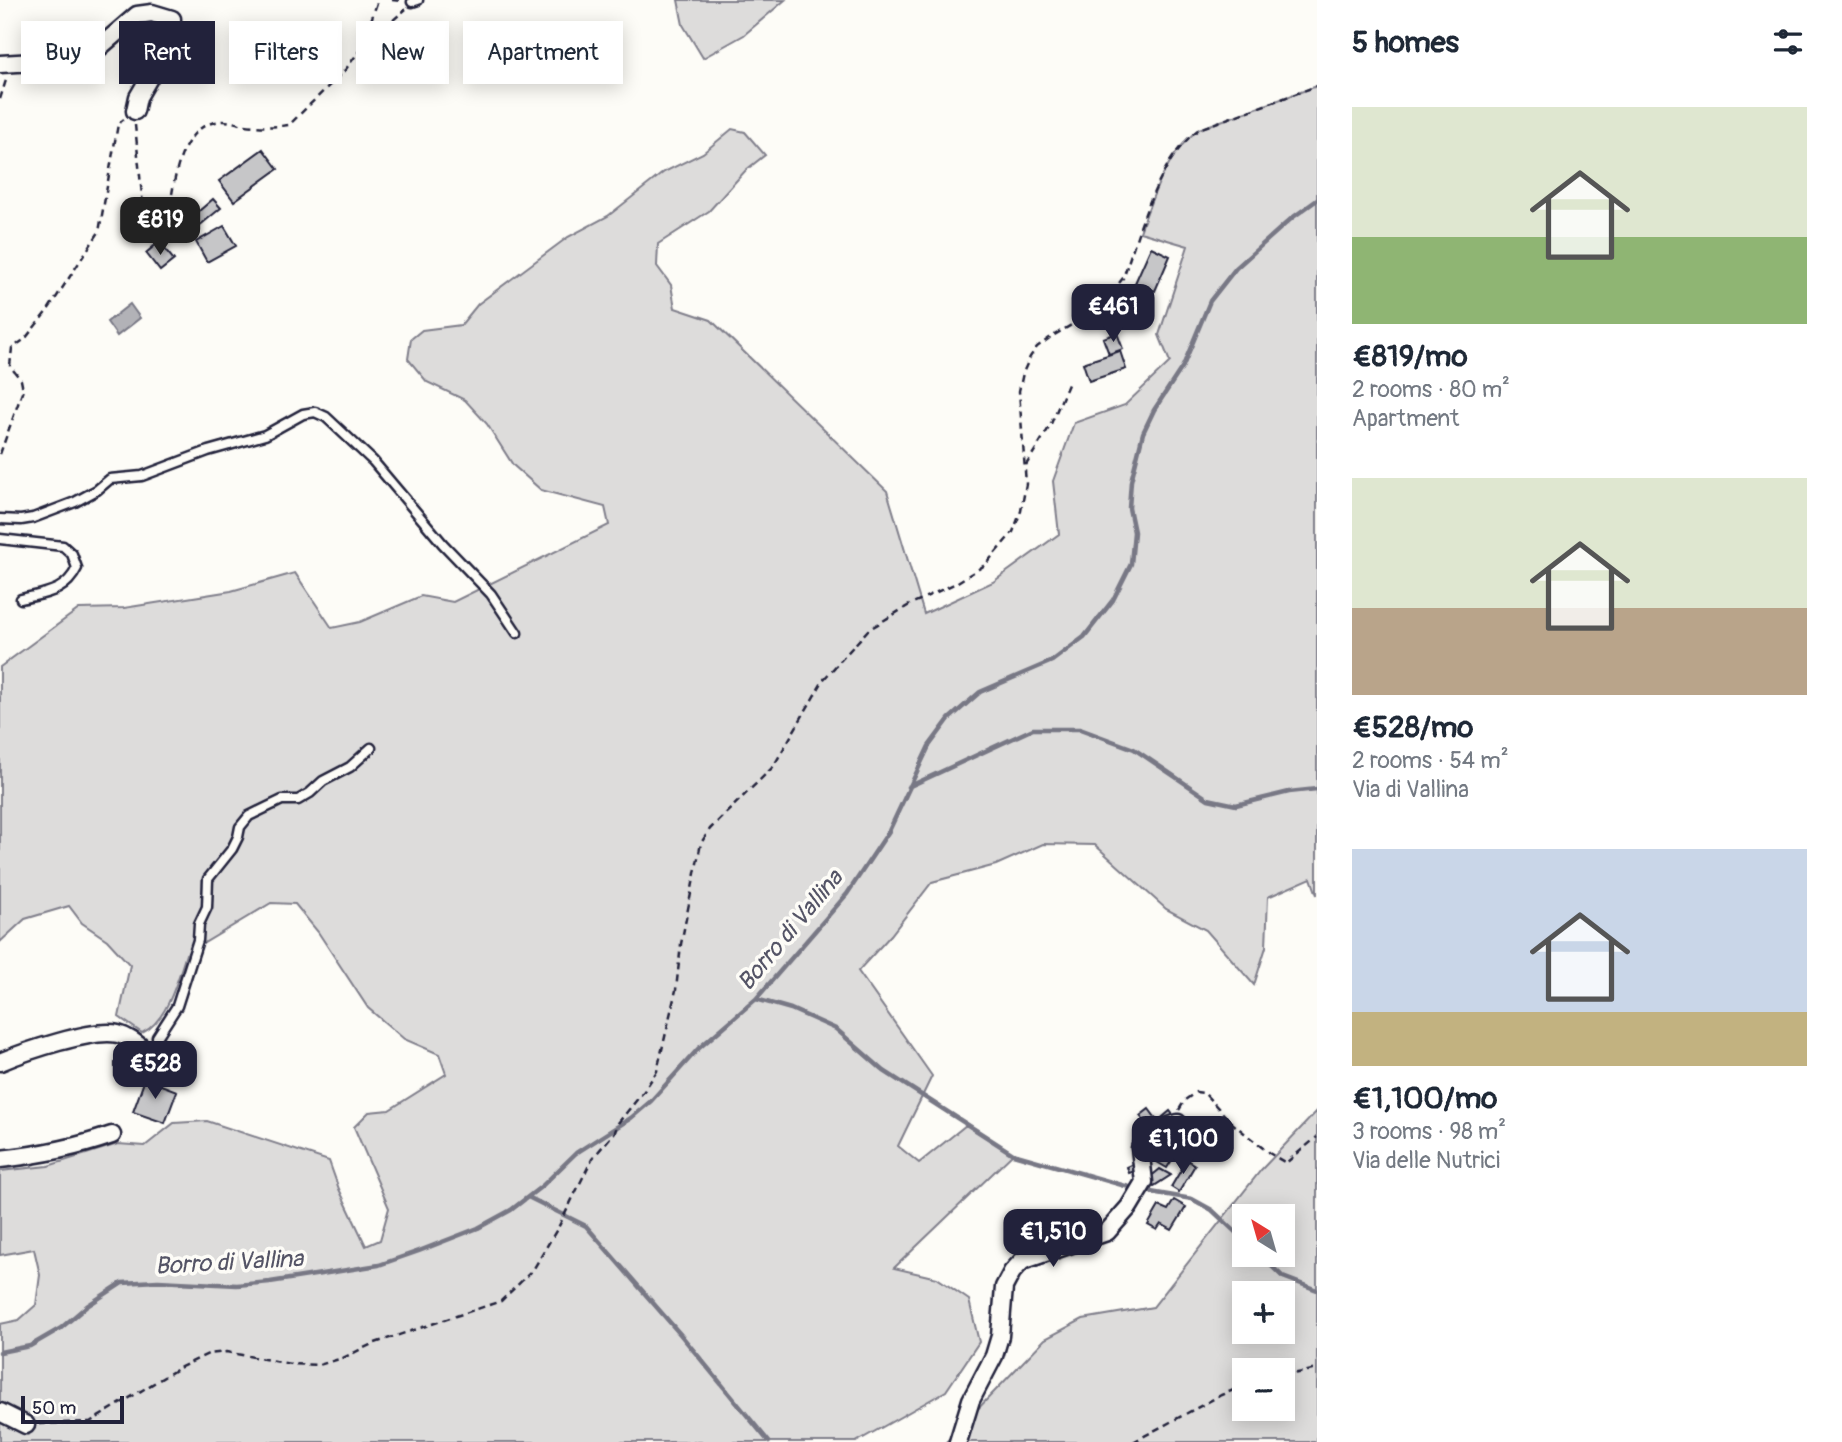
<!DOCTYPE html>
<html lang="en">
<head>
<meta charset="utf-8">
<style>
  body { margin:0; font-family:Pangolin,sans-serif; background:#f6f6f7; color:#1f2937; height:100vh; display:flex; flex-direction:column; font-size:26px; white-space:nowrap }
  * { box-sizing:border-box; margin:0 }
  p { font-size:23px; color:#747a83 }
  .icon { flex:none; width:38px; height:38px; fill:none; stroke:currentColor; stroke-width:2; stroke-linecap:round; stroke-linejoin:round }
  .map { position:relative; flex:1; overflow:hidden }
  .drawer { display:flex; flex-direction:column; background:#fff; width:525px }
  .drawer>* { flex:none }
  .guide { position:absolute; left:21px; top:21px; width:665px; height:63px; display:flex; gap:14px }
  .needle { width:46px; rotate:323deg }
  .buttons { position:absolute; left:1232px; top:1204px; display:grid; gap:14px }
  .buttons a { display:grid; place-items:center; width:63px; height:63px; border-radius:0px; background:#fff; box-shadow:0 4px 18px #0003; font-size:35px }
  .scale { position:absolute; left:21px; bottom:18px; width:103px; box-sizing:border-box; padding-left:7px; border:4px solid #22223b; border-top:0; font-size:19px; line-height:24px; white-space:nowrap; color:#22223b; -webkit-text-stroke:5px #fdfcf7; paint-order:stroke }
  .price { position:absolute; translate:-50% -60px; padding:0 16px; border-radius:14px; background:#22223b; color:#fff; font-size:23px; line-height:46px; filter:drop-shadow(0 2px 4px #0008) }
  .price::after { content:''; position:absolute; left:50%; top:42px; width:21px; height:16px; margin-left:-10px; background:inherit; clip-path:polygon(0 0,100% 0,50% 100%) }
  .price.on { background:#222; color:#fff }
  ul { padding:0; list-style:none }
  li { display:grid; align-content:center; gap:14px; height:371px; padding:0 35px }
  li span { display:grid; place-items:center; height:217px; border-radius:0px; color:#555 }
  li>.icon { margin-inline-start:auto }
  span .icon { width:126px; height:126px; fill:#fffc; stroke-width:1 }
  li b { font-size:30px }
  h2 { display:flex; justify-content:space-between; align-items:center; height:84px; padding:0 35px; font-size:30px }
  .pill { padding:0 24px; border-radius:0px; background:#fff; box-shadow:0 4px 18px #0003; font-size:24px; line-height:63px }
  .pill.on { background:#22223b; color:#fff }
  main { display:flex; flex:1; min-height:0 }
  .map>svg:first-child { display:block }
  .green { fill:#dddcdb; stroke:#807f8b; stroke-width:2; fill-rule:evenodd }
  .water { fill:#b2b2b7; stroke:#787885; stroke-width:2 }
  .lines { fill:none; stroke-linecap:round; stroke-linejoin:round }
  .stream { stroke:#787885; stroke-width:4.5 }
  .building { fill:#c6c6c8; stroke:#22223b; stroke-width:2 }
  .lane-casing { stroke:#22223b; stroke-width:13 }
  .street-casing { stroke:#22223b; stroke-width:21 }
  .path { stroke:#22223b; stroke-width:2.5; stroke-dasharray:7 5; stroke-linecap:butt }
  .lane { stroke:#fdfcf7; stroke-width:8 }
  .street { stroke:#fdfcf7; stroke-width:16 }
  .labels { text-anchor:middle; stroke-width:7; stroke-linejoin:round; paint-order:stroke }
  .water-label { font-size:24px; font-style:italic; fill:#545466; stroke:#fdfcf7 }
</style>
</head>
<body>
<main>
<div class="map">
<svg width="1317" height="1442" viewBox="0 0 1317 1442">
  <rect width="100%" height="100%" fill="#fdfcf7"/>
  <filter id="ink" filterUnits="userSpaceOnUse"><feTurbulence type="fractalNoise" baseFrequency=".0143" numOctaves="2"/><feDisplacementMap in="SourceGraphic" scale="14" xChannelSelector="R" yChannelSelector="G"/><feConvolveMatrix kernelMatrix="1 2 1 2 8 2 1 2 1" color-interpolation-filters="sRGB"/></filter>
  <g filter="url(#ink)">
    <!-- green -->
    <path class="green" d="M678 0H785L744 35 703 58 683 25Z
      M1317 86V895L1311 878 1268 897 1266 947 1254 985 1206 930 1166 909 1095 845 1043 844 996 865 932 882 891 935 858 971 932 1076 898 1146 919 1163 966 1125 1013 1154 894 1268 937 1278 969 1300 979 1342 946 1391 856 1442H0V1324L19 1320 36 1305 40 1275 34 1249 0 1255V1171L48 1166 118 1144 145 1146 174 1123 207 1121 329 1161 339 1189 366 1246 380 1240 389 1208 354 1127 369 1112 389 1110 446 1074 439 1054 404 1039 368 1008 318 932 295 904 271 903 186 954C178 979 167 1022 142 1033L119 1017 130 965 107 940 82 923 69 906 25 919 0 942V667L79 609 124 608 231 591 295 573 332 628 360 622 421 596 453 602 609 525 605 507 541 490 513 465 487 424 465 400 427 382 408 359 411 339 422 330 461 325 478 304 568 237 608 216 664 172 703 153 732 129 745 132 765 155 746 170 709 211 658 244 657 266 671 285 675 308 711 320 887 491 924 614 993 582 1059 534 1053 481 1074 423 1125 405 1170 362 1159 335 1188 246 1140 232C1153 194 1167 154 1199 129Z
      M1317 1111V1442H946L1045 1339 1083 1319 1153 1307 1261 1170ZM1244 1216H1283V1255H1244ZM1244 1293H1283V1332H1244ZM1244 1370H1283V1409H1244Z"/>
    <!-- water -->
    <path class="water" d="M130 304 140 318 117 336 107 322Z"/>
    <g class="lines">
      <!-- stream -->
      <path class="stream" d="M908 787 1033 729H1080L1134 749 1208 799 1236 805 1289 792 1317 789
        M756 999 791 1009 836 1029 884 1071 1013 1154 1136 1189
        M1145 1191 1192 1199 1212 1210 1244 1240
        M528 1197 586 1226 680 1334 769 1442
        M1260 1255 1283 1277 1317 1290
        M0 1352 30 1346 61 1328 87 1306 122 1283 158 1281 237 1285 270 1282 379 1265 419 1251 478 1228 511 1210 542 1186 576 1153 631 1118 651 1101 698 1049 756 999 847 894 889 831 929 746 949 719 980 692 1052 661 1084 637 1113 600 1131 564 1134 532 1129 508 1131 481 1143 433 1154 410 1183 366 1210 301 1236 268 1292 218 1317 200"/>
    </g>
    <!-- building -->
    <path class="building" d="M263 149 278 169 234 201 219 181Z
      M213 199 221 208 199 226 192 217Z
      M224 226 236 246 207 262 196 242Z
      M159 242 174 260 160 271 146 253Z
      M1151 247 1170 256 1155 291 1135 283Z
      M1117 333 1123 349 1109 354 1103 338Z
      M1120 351 1126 369 1089 381 1083 363Z
      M115 1063 136 1064V1076H115Z
      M145 1079 177 1091 165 1123 133 1112Z
      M1149 1109 1158 1121 1170 1111 1174 1116 1145 1139 1137 1130 1146 1123 1140 1116Z
      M1152 1142 1175 1155 1167 1168 1145 1155Z
      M1187 1160 1195 1165 1179 1192 1171 1187Z
      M1136 1163 1138 1170 1129 1173 1127 1167Z
      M1160 1169 1171 1175 1154 1186 1149 1178Z
      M1174 1200 1186 1207 1172 1230 1161 1224 1157 1230 1148 1225 1159 1206 1168 1210Z"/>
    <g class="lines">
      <defs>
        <path id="lane" d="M412 2 418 0
          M0 519 21 520 33 518 75 502 97 490 110 479 142 476 208 451 265 435 303 414 315 412 326 417 373 461 443 544 491 594 517 633
          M0 539 63 546 72 554 77 568C65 593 44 593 21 599
          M152 1055 158 1049 157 1037 177 1006 198 940 199 924 207 907 208 879 232 849 238 837 240 827 249 816 282 800H298L310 793 323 781 350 767 371 748"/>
        <path id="street" d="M0 64 86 59 137 15 152 13 172 19 170 42 138 97 135 111
          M0 1062C24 1052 93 1028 118 1034 130 1037 140 1047 150 1054 156 1058 164 1061 170 1064
          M0 1159C39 1155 75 1148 112 1135
          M0 1412 26 1425
          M958 1442 971 1400 994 1356 1000 1336 1004 1287 1012 1272 1022 1261 1107 1232 1129 1207 1144 1182 1140 1148C1151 1135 1161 1128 1178 1123"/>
      </defs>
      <!-- lane casing -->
      <use href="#lane" class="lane-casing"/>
      <!-- street casing -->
      <use href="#street" class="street-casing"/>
      <!-- path -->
      <path class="path" d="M392 0 402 1
        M363 44 378 0
        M0 99 7 77
        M135 125 143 206 148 224 159 232 167 226C174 190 175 122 224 121 231 121 238 124 245 125 260 127 274 127 289 125L346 69 362 47 406 9
        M0 454 23 390 21 380 10 366 12 348 25 339 48 310 99 232 118 124 124 119
        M1026 465 1050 426 1069 382
        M1179 1110 1185 1100 1196 1092 1204 1093 1232 1123 1269 1153 1286 1163 1317 1137
        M1283 1376 1317 1369
        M39 1424 90 1422 177 1369 208 1354 226 1352 291 1364 319 1365 343 1358 372 1344 501 1301 533 1270 560 1224 592 1159 615 1132 618 1123 644 1091 657 1071 676 990 681 944 701 843 710 829 773 767 824 679 868 630 911 604 956 583 985 565 1013 532 1021 511 1026 484 1019 391 1023 373 1030 357 1037 347 1051 337 1092 313 1106 300 1123 278C1140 229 1157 161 1199 129L1317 86
        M1133 1442 1221 1395 1244 1386"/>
      <!-- lane -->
      <use href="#lane" class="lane"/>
      <!-- street -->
      <use href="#street" class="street"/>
    </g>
  </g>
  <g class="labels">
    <!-- water labels -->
    <g class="water-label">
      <text transform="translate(790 930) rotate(-50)" y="8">Borro di Vallina</text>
      <text transform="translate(229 1262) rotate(-3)" y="8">Borro di Vallina</text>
    </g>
  </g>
</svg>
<div class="buttons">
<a><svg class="needle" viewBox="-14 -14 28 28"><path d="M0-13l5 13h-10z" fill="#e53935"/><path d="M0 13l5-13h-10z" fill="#747a83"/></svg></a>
<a>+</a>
<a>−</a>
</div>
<div class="scale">50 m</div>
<b class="price on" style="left:160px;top:257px">€819</b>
<b class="price" style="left:1113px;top:344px">€461</b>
<b class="price" style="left:155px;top:1101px">€528</b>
<b class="price" style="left:1183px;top:1176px">€1,100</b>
<b class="price" style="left:1053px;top:1269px">€1,510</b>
<div class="guide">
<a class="pill">Buy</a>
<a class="pill on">Rent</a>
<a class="pill">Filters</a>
<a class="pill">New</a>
<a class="pill">Apartment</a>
</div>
</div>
<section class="drawer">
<h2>5 homes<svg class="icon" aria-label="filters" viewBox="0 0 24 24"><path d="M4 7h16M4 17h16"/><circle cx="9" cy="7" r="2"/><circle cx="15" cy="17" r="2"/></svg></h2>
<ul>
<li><span style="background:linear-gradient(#dfe7d0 60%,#8fb573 0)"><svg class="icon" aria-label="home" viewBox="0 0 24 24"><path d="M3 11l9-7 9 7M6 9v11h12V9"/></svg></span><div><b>€819/mo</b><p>2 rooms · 80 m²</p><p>Apartment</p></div></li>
<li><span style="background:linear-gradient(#dfe7d0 60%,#b9a48a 0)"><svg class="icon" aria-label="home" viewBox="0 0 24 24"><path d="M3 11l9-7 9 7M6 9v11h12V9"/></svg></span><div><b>€528/mo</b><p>2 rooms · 54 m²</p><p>Via di Vallina</p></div></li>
<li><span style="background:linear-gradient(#c9d6e8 75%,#c2b280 0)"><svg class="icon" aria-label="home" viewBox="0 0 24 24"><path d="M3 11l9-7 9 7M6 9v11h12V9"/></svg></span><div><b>€1,100/mo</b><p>3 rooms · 98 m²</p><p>Via delle Nutrici</p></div></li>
</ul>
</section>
</main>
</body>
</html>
